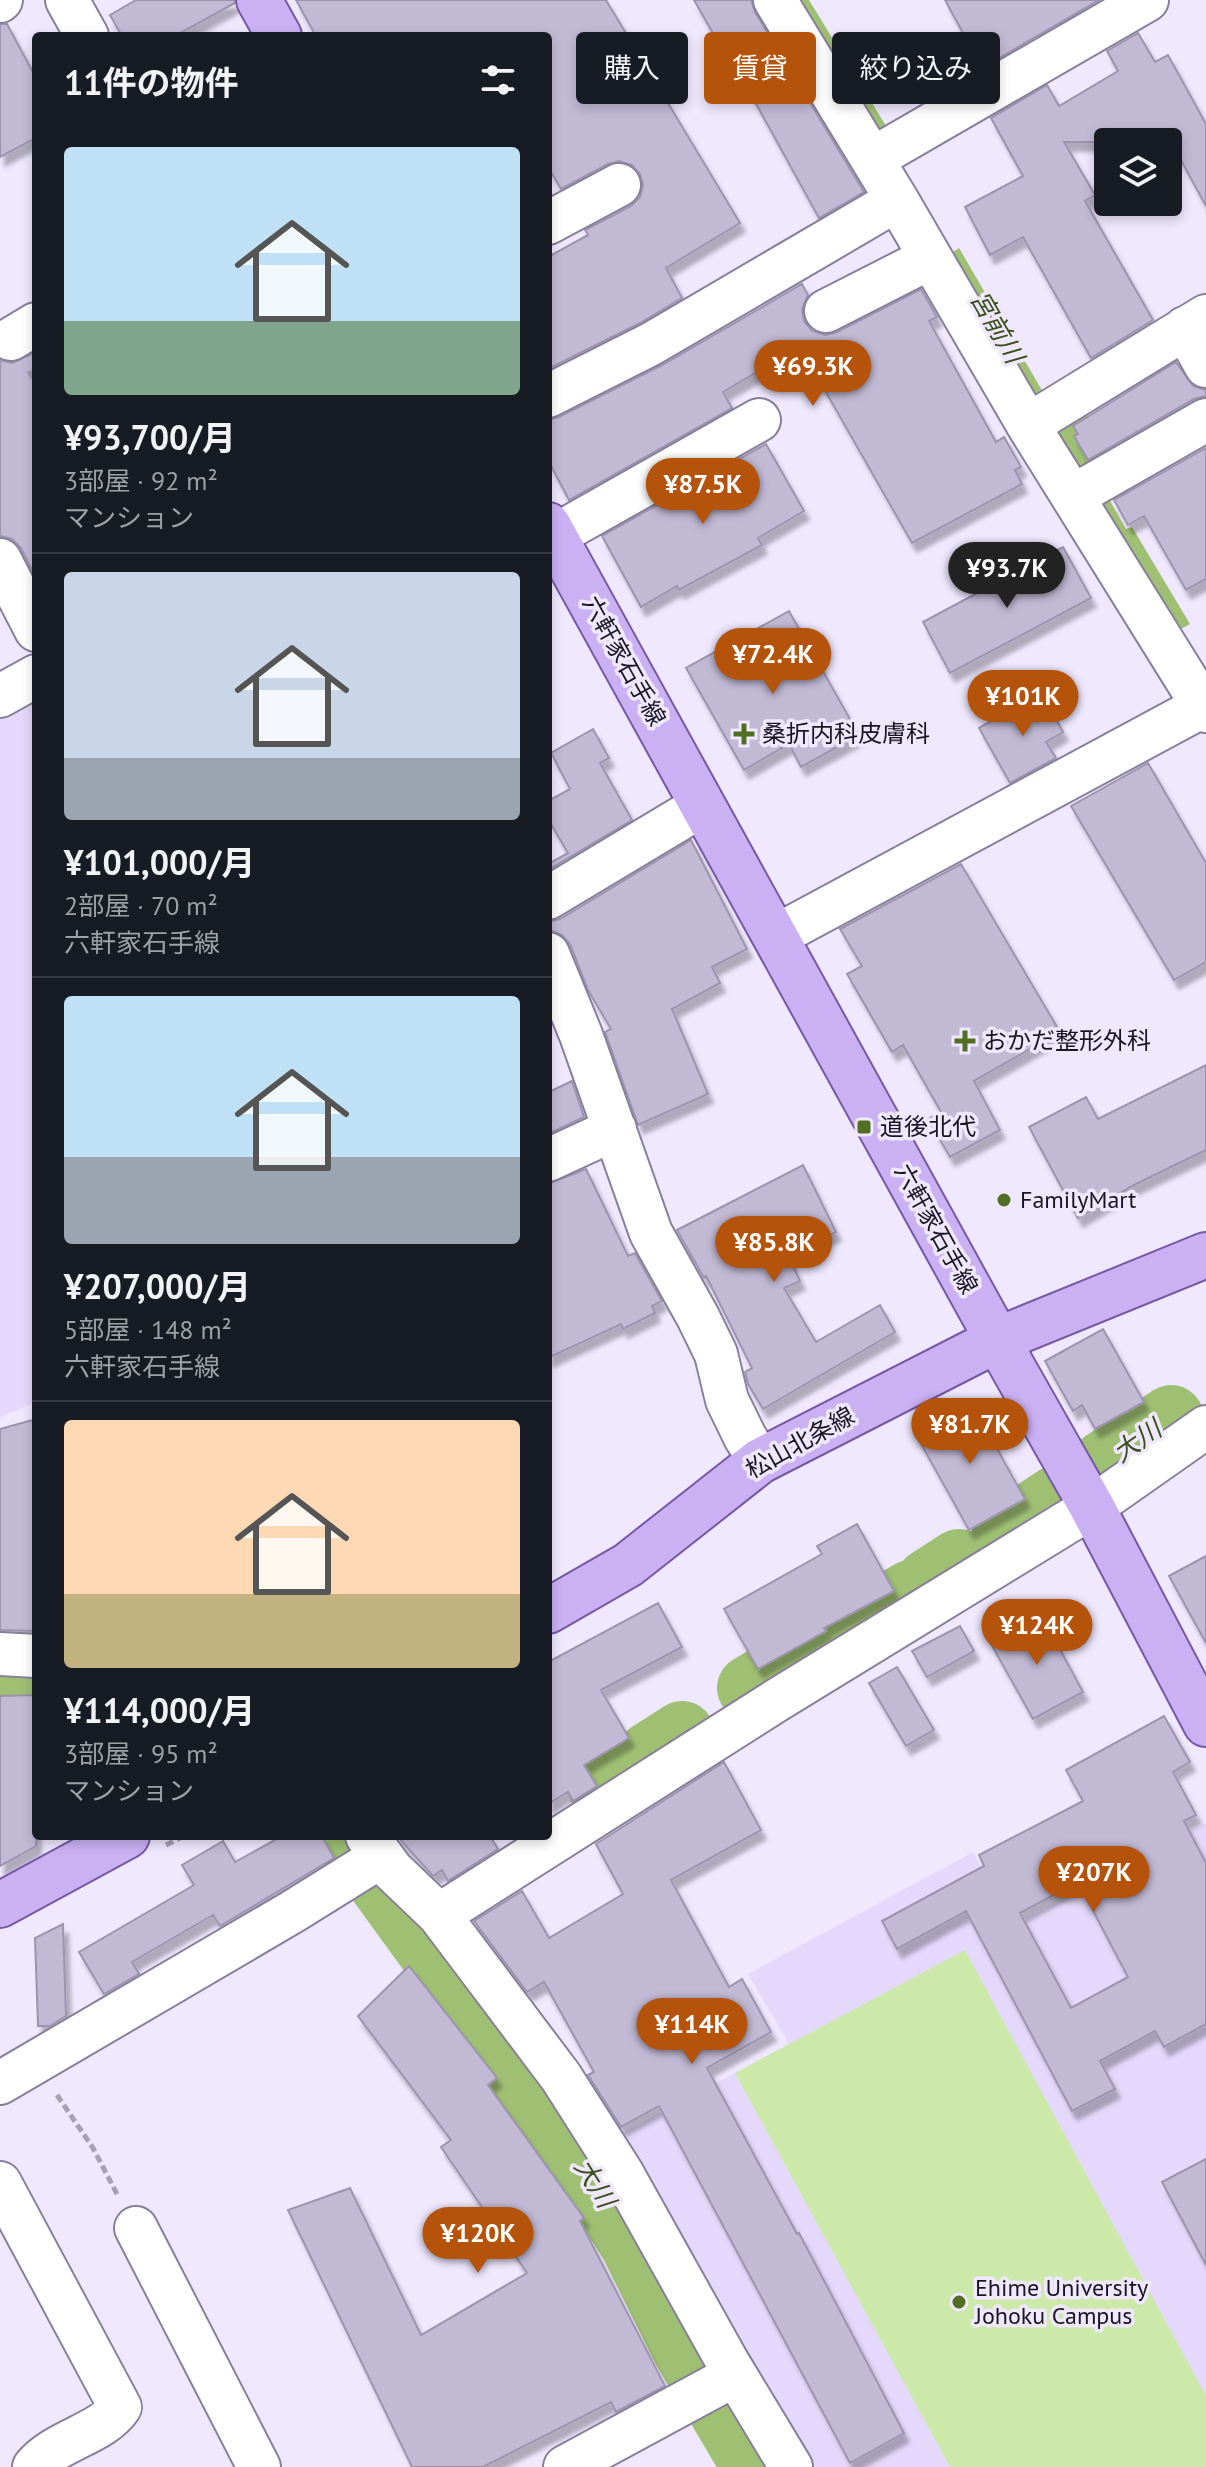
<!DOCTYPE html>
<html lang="ja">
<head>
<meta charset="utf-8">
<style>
  body { margin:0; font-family:"PT Sans","Noto Sans JP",sans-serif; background:#242831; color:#f1f3f6; height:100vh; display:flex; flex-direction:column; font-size:30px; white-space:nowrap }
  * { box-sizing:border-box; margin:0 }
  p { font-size:26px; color:#9ea1a6 }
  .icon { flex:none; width:44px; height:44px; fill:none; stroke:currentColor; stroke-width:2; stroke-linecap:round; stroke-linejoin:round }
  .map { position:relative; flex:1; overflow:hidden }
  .panel { position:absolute; left:32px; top:32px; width:520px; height:1808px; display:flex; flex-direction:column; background:#171b24; border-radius:8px; box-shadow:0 4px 12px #0003 }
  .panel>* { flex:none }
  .hud { position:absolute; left:576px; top:32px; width:510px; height:72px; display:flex; gap:16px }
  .controls { position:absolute; left:1094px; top:128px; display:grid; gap:16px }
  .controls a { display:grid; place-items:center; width:88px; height:88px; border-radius:8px; background:#171b24; box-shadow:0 4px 12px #0003; font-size:40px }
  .price { position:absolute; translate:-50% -68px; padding:0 18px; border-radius:28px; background:#b45309; color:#fff; font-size:26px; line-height:52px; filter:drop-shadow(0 2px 4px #0008) }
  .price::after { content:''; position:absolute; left:50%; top:48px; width:24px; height:18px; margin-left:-12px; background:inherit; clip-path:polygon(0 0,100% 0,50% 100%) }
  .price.on { background:#222; color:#fff }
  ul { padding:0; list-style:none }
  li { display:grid; align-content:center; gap:16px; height:424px; padding:0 32px }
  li+li { border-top:2px solid #363941 }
  li span { display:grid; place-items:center; height:248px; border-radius:8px; color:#555 }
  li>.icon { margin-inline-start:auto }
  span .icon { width:144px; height:144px; fill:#fffc; stroke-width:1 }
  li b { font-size:34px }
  h2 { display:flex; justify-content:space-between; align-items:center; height:96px; padding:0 32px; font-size:34px }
  .pill { padding:0 28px; border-radius:8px; background:#171b24; box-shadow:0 4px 12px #0003; font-size:28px; line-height:72px }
  .pill.on { background:#b45309; color:#fff }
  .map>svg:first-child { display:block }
  .built { fill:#e4d9fc }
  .green { fill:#cde9a9 }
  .water { fill:#9fbf73 }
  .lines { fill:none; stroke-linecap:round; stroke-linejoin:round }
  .river { stroke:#9fbf73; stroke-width:66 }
  .building { fill:#c2bad5; stroke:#9c94ae; stroke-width:2; fill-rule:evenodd; filter:url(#shadow) }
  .minor-casing { stroke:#88809a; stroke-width:46 }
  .major-casing { stroke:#7559a4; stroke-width:48 }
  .path { stroke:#a5a0b2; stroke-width:5; stroke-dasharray:8 4; stroke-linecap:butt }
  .minor { stroke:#fff; stroke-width:42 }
  .major { stroke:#cab1f3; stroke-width:44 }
  .poi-dot { fill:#526e22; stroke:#efe8ff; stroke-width:3 }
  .labels { text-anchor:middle; stroke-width:7; stroke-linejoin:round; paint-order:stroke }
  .street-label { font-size:24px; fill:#191620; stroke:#efe8ff }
  .poi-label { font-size:24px; fill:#191620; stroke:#efe8ff; text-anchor:start }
  .water-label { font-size:26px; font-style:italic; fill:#3b501a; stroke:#efe8ff }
</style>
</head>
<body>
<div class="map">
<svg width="1206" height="2467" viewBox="0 0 1206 2467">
  <defs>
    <filter id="shadow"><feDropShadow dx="5" dy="9" stdDeviation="2" flood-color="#0004"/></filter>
  </defs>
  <rect width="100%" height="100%" fill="#efe8ff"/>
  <!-- built -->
  <path class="built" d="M36 685V1402L0 1417V706Z
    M1206 1823V2467H807L615 2137 789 2044 748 1974 973 1852 1013 1926Z"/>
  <!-- green -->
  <path class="green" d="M965 1950 1206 2396V2467H950L735 2073Z"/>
  <!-- water -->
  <path class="water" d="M790 0H809L891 134 878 143Z
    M959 248 1047 399 1032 407 945 257Z
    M1104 490 1126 529 1132 527 1190 624 1172 634 1091 498Z"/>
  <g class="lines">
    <!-- river -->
    <path class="river" d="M1055 426 1086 477
      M1103 1464 1171 1418
      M1005 1532 1057 1498
      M928 1582 959 1562
      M0 1678 36 1680
      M750 1688 911 1593
      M649 1755 682 1734
      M601 1788 635 1765
      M347 1836 564 2135 633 2244 685 2349 755 2467"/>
  </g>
  <!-- building -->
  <path class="building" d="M136 0H234L235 3 175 36H122L110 15Z
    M296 0H606L740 223 666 268 682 298 640 323 548 369V257L588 235 585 230 631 206 640 197 643 185 640 174 632 165 619 161 608 164 561 189 548 167V36H316Z
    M694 0H751L755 12 864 192 819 218 733 62 730 63Z
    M945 0H1099L982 68Z
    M0 24H7L36 78V138L0 157Z
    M1138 33 1155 62 1168 55 1206 124V206L1171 142H1064L1095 195 1085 201 1153 320 1091 358 1023 237 990 255 965 207 1023 176 991 118 1047 85 1059 106 1118 71 1107 51Z
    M802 284 808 295 802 309 804 321 812 331 826 335 837 332 921 289 937 317 929 321 996 442 1004 437 1021 467 1015 470 1022 484 912 543 819 380 805 388 786 355 723 392 732 408 569 500 548 460V420L559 417 662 365Z
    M36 352V576H35L21 548 12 539 0 536V360L12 363Z
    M1176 362 1193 386 1206 390V396L1194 399 1088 460 1074 436 1078 434 1073 426Z
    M766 444 804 511 758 538 762 545 679 590 677 586 641 607 602 536Z
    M1206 448V579L1186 590 1144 516 1128 525 1114 500Z
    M1063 547 1091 598 950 673 923 622Z
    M789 611 859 735 801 767 789 744 744 770 686 668Z
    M1041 693 1063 732 1046 742 1056 758 1010 783 979 728Z
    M593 729 609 758 600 763 632 820 548 870V864L568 853 548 819V801L570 789 551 753Z
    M1148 763 1206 863V962L1174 980 1071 806Z
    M691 840 747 949 712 967 720 983 672 1009 708 1094 638 1125 605 1032 611 1029 588 990 570 944 562 935 550 930 548 922 560 919Z
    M961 864 1060 1032 974 1081 1000 1130 950 1157 928 1119 941 1112 903 1045 892 1052 847 974 862 966 840 929Z
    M1206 1065V1150L1134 1185 1078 1218 1029 1127 1086 1097 1098 1119Z
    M572 1081 584 1117 548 1134V1089L549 1092Z
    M803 1165 836 1232 788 1255 800 1281 784 1288 816 1342 880 1305 895 1332 763 1409 748 1384 745 1372 752 1368 706 1276 704 1278 677 1230Z
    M586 1169 628 1256 635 1253 662 1301 652 1306 655 1313 623 1329 621 1324 548 1358V1184Z
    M1103 1329 1144 1402 1095 1429 1082 1405 1073 1411 1045 1361Z
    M971 1402 1025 1499 969 1530 915 1433Z
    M36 1419V1631L0 1630V1429Z
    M857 1524 894 1591 824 1628 826 1631 758 1669 724 1609 822 1554 817 1546Z
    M1206 1556V1643L1169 1576Z
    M658 1603 682 1647 601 1690 629 1738 584 1765 597 1786 573 1801 568 1792 548 1804V1662Z
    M1041 1614 1083 1692 1033 1719 990 1642Z
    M960 1626 974 1651 927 1677 912 1651Z
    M897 1667 934 1730 906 1746 869 1683Z
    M36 1695V1846L0 1866V1696Z
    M1164 1716 1190 1762 1173 1772 1196 1815 1184 1821 1206 1863V2024L1164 2047 1155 2031 1100 2061 1115 2089 1072 2111 966 1911 897 1949 882 1921 984 1866 979 1855 1083 1801 1066 1770ZM1078 1882 1128 1977 1071 2008 1020 1913Z
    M724 1762 761 1830 671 1880 729 1987 742 1979 771 2032 707 2068 797 2234 799 2233 904 2433 850 2463 659 2106 621 2127 588 2075 594 2072 544 1982 527 1992 474 1921 522 1891 549 1938 623 1894 596 1844Z
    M282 1836H322L334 1858 220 1926 213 1915 132 1962 139 1974 104 1994 79 1952 194 1885 182 1865 223 1841 235 1862Z
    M397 1836H490L498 1849 448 1881 442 1870 433 1876Z
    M63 1924 66 2016 50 2026H38L35 1938Z
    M409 1966 497 2078 488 2085 584 2218 580 2221 665 2386 616 2412 611 2402 483 2467H412L288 2210 350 2188 421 2335 527 2273 441 2147 451 2140 358 2016Z
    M1206 2159V2265L1162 2182Z"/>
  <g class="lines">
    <defs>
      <path id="minor" d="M67 0 87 36
        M775 0 897 200 1028 425 1206 711
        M0 1 1 0
        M872 159 1147 0
        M548 223 619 185
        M826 311 930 258
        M1185 328 1206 366
        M11 339 36 324
        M548 396 651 344 897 200
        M1028 425 1206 316
        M1073 496 1206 420
        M554 536 759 420
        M0 560 36 630
        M0 696 36 676
        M548 898 703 805
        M776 936 1203 706
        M548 954 581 1035 651 1233 698 1317 716 1354 727 1400 745 1437 760 1461
        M548 1160 615 1129
        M0 1654 36 1656
        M367 1836 392 1870 439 1915 561 2077 622 2173 727 2361 791 2467
        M439 1915 777 1700 1092 1507 1206 1427
        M0 2083 292 1912 382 1856
        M0 2183 120 2407C102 2434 56 2440 34 2467
        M136 2228 259 2467
        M565 2467 735 2375"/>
      <path id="major" d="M259 0 279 36
        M548 525 1012 1366 1092 1507 1206 1724
        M548 1611 628 1565 760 1461 997 1340 1206 1255
        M0 1905 127 1836"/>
    </defs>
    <!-- minor casing -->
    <use href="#minor" class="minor-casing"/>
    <!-- major casing -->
    <use href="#major" class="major-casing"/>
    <!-- path -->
    <path class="path" d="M29 371 36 385
      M166 1845 184 1836
      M57 2095 93 2148 118 2196"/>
    <!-- minor -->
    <use href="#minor" class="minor"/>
    <!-- major -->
    <use href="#major" class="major"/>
  </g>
  <!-- markers -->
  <g class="poi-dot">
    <path d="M740 722h8v8h8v8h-8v8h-8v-8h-8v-8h8z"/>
    <path d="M961 1029h8v8h8v8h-8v8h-8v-8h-8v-8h8z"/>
    <rect x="856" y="1119" width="16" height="16" rx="4"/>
    <circle cx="1004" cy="1200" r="8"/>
    <circle cx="959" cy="2302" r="8"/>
  </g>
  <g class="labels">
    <!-- street labels -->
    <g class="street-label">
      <text transform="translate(624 661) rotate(61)" y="8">六軒家石手線</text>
      <text transform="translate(936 1229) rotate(61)" y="8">六軒家石手線</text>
      <text transform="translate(800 1443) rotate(-29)" y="8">松山北条線</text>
    </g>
    <!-- poi labels -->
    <g class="poi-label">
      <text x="762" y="742">桑折内科皮膚科</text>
      <text x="983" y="1049">おかだ整形外科</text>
      <text x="880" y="1135">道後北代</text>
      <text x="1020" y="1208">FamilyMart</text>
      <text x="975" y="2296">Ehime University<tspan x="975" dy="28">Johoku Campus</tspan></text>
    </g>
    <!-- water labels -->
    <g class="water-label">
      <text transform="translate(997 327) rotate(60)" y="9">宮前川</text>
      <text transform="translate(1137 1441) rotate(-35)" y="9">大川</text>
      <text transform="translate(595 2183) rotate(58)" y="9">大川</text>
    </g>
  </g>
</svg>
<div class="controls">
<a><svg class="icon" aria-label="layers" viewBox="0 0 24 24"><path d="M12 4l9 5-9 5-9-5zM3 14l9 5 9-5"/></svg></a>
</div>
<b class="price" style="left:813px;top:408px">¥69.3K</b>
<b class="price" style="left:703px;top:526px">¥87.5K</b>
<b class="price on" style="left:1007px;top:610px">¥93.7K</b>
<b class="price" style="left:773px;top:696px">¥72.4K</b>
<b class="price" style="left:1023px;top:738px">¥101K</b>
<b class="price" style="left:774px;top:1284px">¥85.8K</b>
<b class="price" style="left:970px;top:1466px">¥81.7K</b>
<b class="price" style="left:1037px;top:1667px">¥124K</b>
<b class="price" style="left:1094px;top:1914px">¥207K</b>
<b class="price" style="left:692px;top:2066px">¥114K</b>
<b class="price" style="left:478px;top:2275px">¥120K</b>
<div class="hud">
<a class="pill">購入</a>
<a class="pill on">賃貸</a>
<a class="pill">絞り込み</a>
</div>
<section class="panel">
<h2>11件の物件<svg class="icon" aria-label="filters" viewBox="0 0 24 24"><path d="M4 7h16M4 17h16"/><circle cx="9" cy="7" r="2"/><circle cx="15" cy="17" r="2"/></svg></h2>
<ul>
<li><span style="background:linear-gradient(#bfe0f5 70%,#7fa58c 0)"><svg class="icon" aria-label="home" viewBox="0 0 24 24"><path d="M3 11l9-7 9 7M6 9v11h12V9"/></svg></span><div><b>¥93,700/月</b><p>3部屋 · 92 m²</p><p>マンション</p></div></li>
<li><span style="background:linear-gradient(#c9d6e8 75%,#9aa5b1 0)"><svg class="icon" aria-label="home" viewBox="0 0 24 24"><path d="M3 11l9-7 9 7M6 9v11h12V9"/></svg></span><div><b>¥101,000/月</b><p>2部屋 · 70 m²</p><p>六軒家石手線</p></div></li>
<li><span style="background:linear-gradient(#bfe0f5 65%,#9aa5b1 0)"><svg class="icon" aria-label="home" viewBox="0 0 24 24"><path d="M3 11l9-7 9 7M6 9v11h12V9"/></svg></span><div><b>¥207,000/月</b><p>5部屋 · 148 m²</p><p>六軒家石手線</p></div></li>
<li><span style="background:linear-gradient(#ffd9b3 70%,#c2b280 0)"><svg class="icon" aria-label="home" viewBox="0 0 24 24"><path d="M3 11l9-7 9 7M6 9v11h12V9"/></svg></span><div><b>¥114,000/月</b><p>3部屋 · 95 m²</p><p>マンション</p></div></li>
</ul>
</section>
</div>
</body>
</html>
